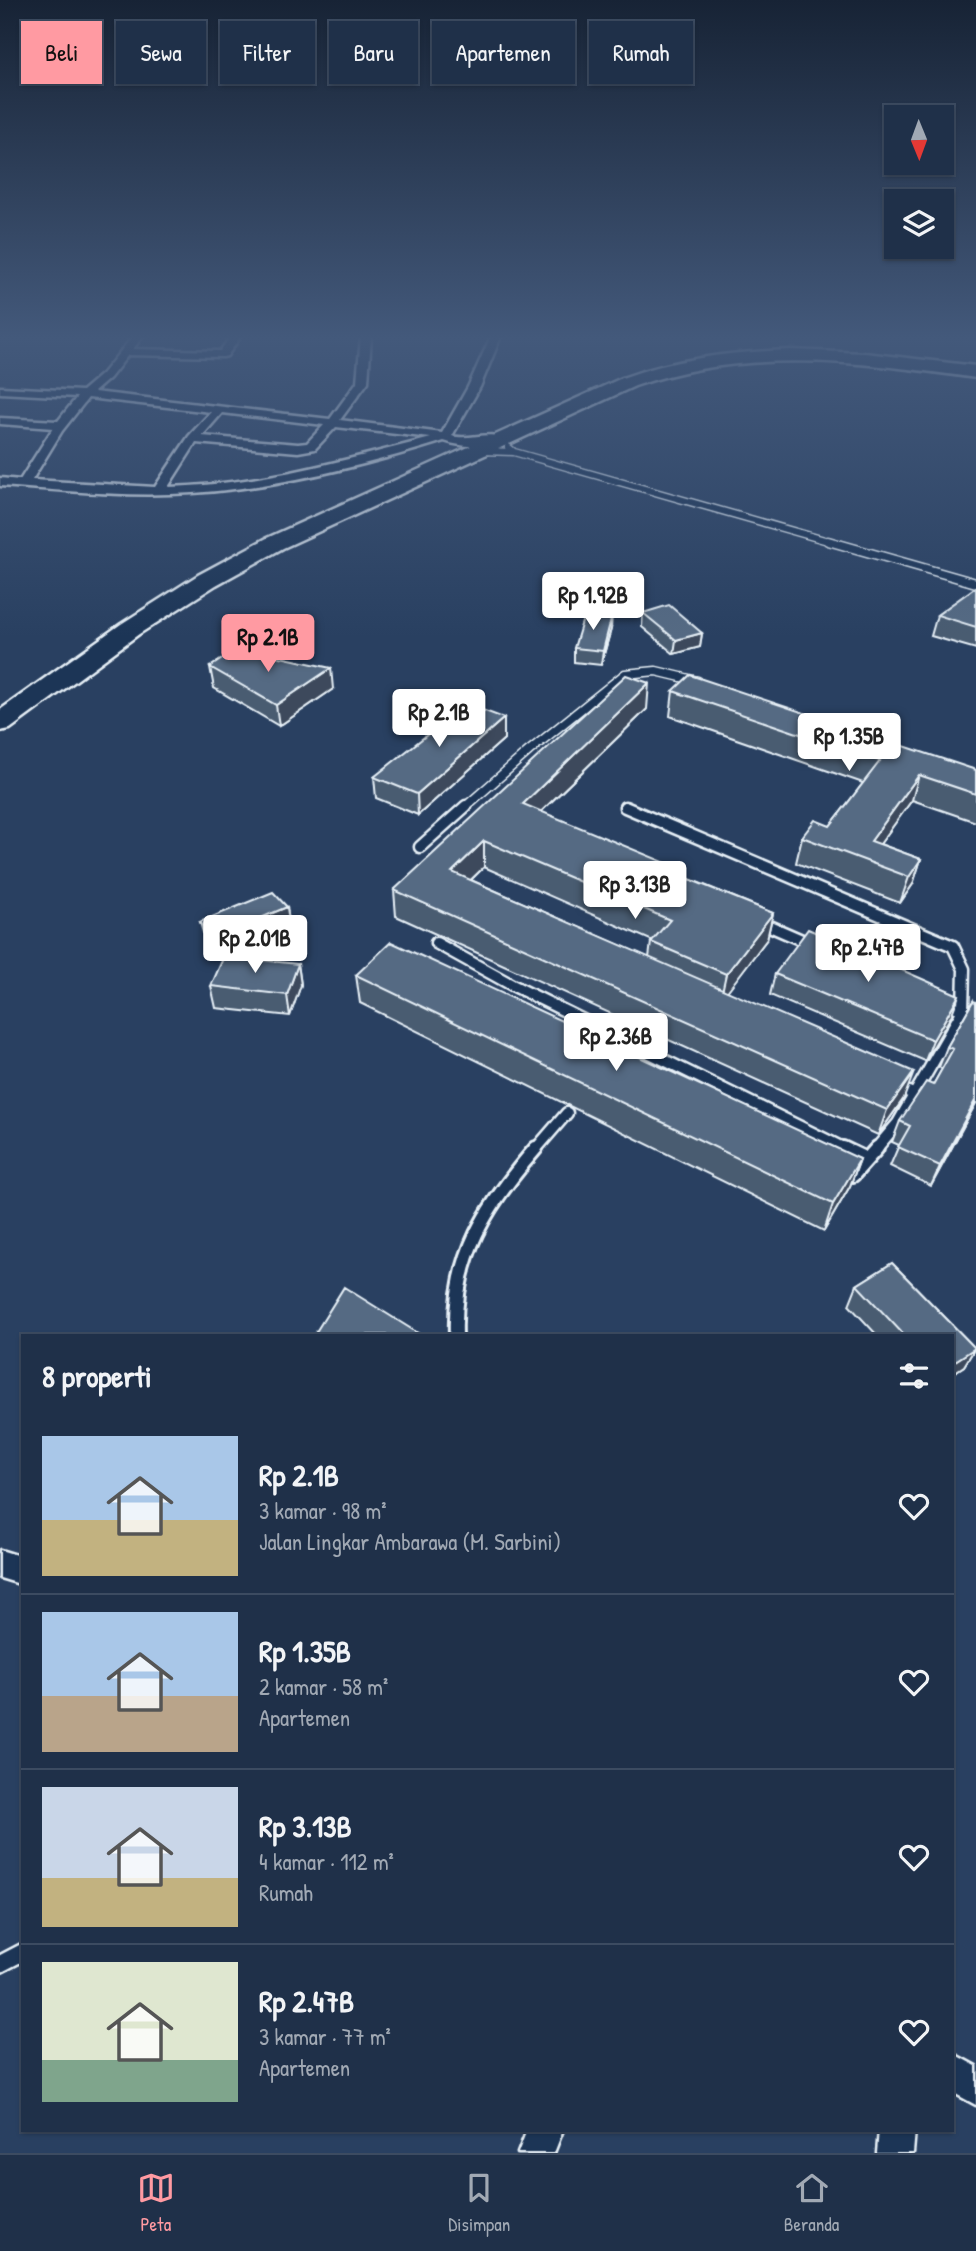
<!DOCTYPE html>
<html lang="id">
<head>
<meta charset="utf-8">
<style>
  body { margin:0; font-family:"Patrick Hand",sans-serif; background:#273850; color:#f1f3f6; height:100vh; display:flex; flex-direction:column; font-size:26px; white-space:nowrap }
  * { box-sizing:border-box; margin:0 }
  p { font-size:23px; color:#a1a9b4 }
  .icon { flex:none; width:38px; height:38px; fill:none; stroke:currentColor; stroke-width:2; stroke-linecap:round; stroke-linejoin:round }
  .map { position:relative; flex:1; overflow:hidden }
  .sheet { position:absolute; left:21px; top:1334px; width:933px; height:798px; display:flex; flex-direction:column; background:#1f3049; border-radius:0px; box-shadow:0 2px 5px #0004,0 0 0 2px #3c4b61 }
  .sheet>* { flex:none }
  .banner { position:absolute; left:21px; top:21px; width:934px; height:63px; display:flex; gap:14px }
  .needle { width:46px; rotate:179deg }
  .buttons { position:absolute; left:884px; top:105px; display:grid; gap:14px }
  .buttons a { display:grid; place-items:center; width:70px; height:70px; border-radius:0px; background:#1f3049; box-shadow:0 2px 5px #0004,0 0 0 2px #3c4b61; font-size:35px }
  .price { position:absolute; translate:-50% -60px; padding:0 16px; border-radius:7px; background:#fff; color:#222; font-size:23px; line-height:46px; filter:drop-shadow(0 2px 4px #0008) }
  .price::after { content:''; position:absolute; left:50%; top:42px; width:21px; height:16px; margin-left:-10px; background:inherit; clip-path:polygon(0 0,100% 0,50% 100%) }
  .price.current { background:#ff9aa2; color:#111 }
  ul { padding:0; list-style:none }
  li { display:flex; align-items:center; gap:21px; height:175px; padding:0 21px }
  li+li { border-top:2px solid #3c4b61 }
  li span { display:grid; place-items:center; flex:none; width:196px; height:140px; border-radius:0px; color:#555 }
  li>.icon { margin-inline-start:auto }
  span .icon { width:84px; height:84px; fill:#fffc; stroke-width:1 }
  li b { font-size:30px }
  h2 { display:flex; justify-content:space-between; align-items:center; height:84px; padding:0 21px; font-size:30px }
  .pill { padding:0 24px; border-radius:0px; background:#1f3049; box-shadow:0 2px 5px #0004,0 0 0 2px #3c4b61; font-size:24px; line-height:63px }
  .pill.current { background:#ff9aa2; color:#111 }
  .tab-bar { display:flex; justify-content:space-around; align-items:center; height:98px; border-top:2px solid #3c4b61; background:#1f3049; font-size:19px; color:#a1a9b4 }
  .tab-bar a { display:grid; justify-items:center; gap:4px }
  .tab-bar .current { color:#ff9aa2 }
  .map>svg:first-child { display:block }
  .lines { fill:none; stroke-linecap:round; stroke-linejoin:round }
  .service-far4-casing { stroke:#e8f1f8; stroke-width:9 }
  .service-far3-casing { stroke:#e8f1f8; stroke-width:11 }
  .service-far2-casing { stroke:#e8f1f8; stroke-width:15 }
  .service-far1-casing { stroke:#e8f1f8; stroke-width:18 }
  .service-casing { stroke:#e8f1f8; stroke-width:21 }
  .minor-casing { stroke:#e8f1f8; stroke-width:5 }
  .trunk-casing { stroke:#e8f1f8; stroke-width:5 }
  .service-far4 { stroke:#1d3557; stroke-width:6 }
  .service-far3 { stroke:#1d3557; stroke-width:8 }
  .service-far2 { stroke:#1d3557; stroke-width:10 }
  .service-far1 { stroke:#1d3557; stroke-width:12 }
  .service { stroke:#1d3557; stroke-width:16 }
  .minor { fill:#1d3557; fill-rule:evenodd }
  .trunk { fill:#1d3557; fill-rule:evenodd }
  .wall { fill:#495b71; stroke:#e8f1f8; stroke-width:2; fill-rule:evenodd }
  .shaded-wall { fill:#3c4a5c; stroke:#e8f1f8; stroke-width:2 }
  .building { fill:#556a83; stroke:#e8f1f8; stroke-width:2 }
</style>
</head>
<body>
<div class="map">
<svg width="976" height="2153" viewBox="0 0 976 2153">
  <rect width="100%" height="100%" fill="#294061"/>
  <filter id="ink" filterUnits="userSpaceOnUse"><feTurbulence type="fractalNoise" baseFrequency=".0143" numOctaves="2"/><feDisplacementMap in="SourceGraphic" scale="14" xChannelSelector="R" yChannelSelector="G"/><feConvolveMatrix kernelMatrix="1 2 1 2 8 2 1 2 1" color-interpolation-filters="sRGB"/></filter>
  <g filter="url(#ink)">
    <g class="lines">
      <defs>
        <path id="service-far4" d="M481 451 514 452 508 447
          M514 452 835 543"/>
        <path id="service-far3" d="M828 541 976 583
          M625 807 628 808
          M464 808 529 751 625 674 656 671 698 681"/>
        <path id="service-far2" d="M625 807 953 946 964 969 963 1010 944 1002
          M420 847 466 806
          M758 921 811 944
          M436 943 512 985 847 1150
          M893 1085 913 1094
          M535 1150 567 1113
          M875 1150 898 1123 963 1010 976 1016"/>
        <path id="service-far1" d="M843 1148 866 1159
          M853 1175 877 1148
          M456 1335C453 1256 486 1206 536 1148"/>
        <path id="service" d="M0 1964 23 1952"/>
        <path id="minor" d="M133 336H143L133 349 220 351 231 336H241L227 356 223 357 128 355 110 378 94 392 330 419 357 382 361 336H371L368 382 340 420 442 433 468 387 491 336H501L480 387 452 436C468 441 492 430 505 439 490 450 461 447 444 441 361 467 258 492 171 494 114 496 57 490 0 486V478L20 480 53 428 0 424V418L58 421 77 397 0 393V387L82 391 102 374ZM88 398 211 412 189 436 155 487 32 480 62 431ZM222 413 324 425 307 443 298 444 202 436ZM336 427 431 438C345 460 257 485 168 487L196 443 298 452 315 449Z
          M0 1550 23 1557V1585L0 1578Z
          M952 2053 976 2066V2105L952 2092Z
          M527 2130H563L554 2153H518Z
          M879 2130H915L913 2153H877Z"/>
        <path id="trunk" d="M791 350 865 353 976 366V378C864 362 745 347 635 386L283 548 216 585 139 634 10 729 0 731V710L121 624 198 575 267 538 622 378C677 358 733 352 791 350Z"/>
      </defs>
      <!-- service-far4 casing -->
      <use href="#service-far4" class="service-far4-casing"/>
      <!-- service-far3 casing -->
      <use href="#service-far3" class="service-far3-casing"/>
      <!-- service-far2 casing -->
      <use href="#service-far2" class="service-far2-casing"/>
      <!-- service-far1 casing -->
      <use href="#service-far1" class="service-far1-casing"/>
      <!-- service casing -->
      <use href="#service" class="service-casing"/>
      <!-- minor casing -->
      <use href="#minor" class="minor-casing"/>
      <!-- trunk casing -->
      <use href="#trunk" class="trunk-casing"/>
      <!-- service-far4 -->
      <use href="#service-far4" class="service-far4"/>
      <!-- service-far3 -->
      <use href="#service-far3" class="service-far3"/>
      <!-- service-far2 -->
      <use href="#service-far2" class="service-far2"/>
      <!-- service-far1 -->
      <use href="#service-far1" class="service-far1"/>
      <!-- service -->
      <use href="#service" class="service"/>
      <!-- minor -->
      <use href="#minor" class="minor"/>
      <!-- trunk -->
      <use href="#trunk" class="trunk"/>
    </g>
    <!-- wall -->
    <path class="wall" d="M976 587V649L931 636 937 615Z
      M643 613 702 633 700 647 674 654 642 627Z
      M611 629 601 665 574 662V648Z
      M210 667 333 689 279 726 214 688Z
      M673 691 976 770V822L912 800 880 844 921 859 913 884 900 903 796 863 802 837 830 826 863 783 670 716Z
      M647 709 541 812 670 871 773 913 767 939 727 991 904 1098 878 1135 396 916 394 890ZM484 867 653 941 651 942 649 958 471 880Z
      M504 718V739L418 815 376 798 374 777Z
      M287 907 289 922 216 953 204 936 200 922Z
      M298 964 301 985 290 1016 216 1008 211 986Z
      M775 974 951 1016 925 1061 770 995Z
      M356 975 860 1159 850 1186 824 1231 360 1003Z
      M973 1001 976 1103 931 1186 890 1166 899 1145 892 1142 900 1121 933 1085 942 1069 939 1067 947 1047Z
      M892 1263 975 1348 964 1366 952 1374V1335H877L849 1305 857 1285Z"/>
    <!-- shaded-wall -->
    <path class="shaded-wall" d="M612 615 611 629 601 665 603 651Z
      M702 633 700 647 674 654 676 640Z
      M331 668 333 689 279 726 276 705Z
      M649 683 647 709 522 830 523 804Z
      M504 718V739L418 815 417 794Z
      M919 775 912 800 867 862 871 841Z
      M484 841V867L452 898V872Z
      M921 859 913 884 900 903 909 877Z
      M287 907 289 922 216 953 213 938Z
      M773 913 767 939 720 1001 726 974Z
      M298 964 301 985 290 1016 287 995Z
      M959 995 951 1016 925 1061 933 1040Z
      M914 1072 904 1098 878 1135 887 1110Z
      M976 1099V1103L931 1186 940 1166Z
      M860 1159 850 1186 824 1231 833 1204Z
      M975 1348 964 1366 952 1374V1363Z"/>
    <!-- building -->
    <path class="building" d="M976 587V627L937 615Z
      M669 605 702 633 676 640 643 613Z
      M585 612 612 615 603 651 574 648Z
      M239 648 331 668 276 705 210 667Z
      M626 675 649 683 523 804 671 865 666 870 773 913 726 974 651 942 670 920 484 841 452 872 914 1072 887 1110 394 890Z
      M690 675 976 770V794L919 775 871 841 921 859 909 877 802 837 815 820 830 826 880 761 673 691Z
      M466 704 504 718 417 794 374 777Z
      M273 892 287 907 213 938 200 922Z
      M808 929 959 995 933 1040 775 974Z
      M391 942 860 1159 833 1204 356 975Z
      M224 956 298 964 287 995 211 986Z
      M973 1001 976 1002V1099L940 1166 898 1147 910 1126 900 1121 926 1082 933 1085 953 1049 947 1047Z
      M892 1263 975 1348 952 1363V1335H904L857 1285Z
      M344 1287 421 1335H314Z"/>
  </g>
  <!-- sky -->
  <linearGradient id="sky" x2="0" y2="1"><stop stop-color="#172335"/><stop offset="0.53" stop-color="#43597b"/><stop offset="1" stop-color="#43597b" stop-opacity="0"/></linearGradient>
  <rect width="976" height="637" fill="url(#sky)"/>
</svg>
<div class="buttons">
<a><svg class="needle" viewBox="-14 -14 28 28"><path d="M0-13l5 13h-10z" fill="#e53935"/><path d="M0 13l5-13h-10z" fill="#a1a9b4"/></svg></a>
<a><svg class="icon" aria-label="layers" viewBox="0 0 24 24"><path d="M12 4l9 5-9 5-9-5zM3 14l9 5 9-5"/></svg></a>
</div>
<b class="price" style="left:593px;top:632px">Rp 1.92B</b>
<b class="price current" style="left:268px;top:674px">Rp 2.1B</b>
<b class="price" style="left:439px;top:749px">Rp 2.1B</b>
<b class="price" style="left:849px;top:773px">Rp 1.35B</b>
<b class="price" style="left:635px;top:921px">Rp 3.13B</b>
<b class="price" style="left:255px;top:975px">Rp 2.01B</b>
<b class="price" style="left:868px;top:984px">Rp 2.47B</b>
<b class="price" style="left:616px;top:1073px">Rp 2.36B</b>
<div class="banner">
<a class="pill current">Beli</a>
<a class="pill">Sewa</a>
<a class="pill">Filter</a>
<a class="pill">Baru</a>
<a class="pill">Apartemen</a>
<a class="pill">Rumah</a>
</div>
<section class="sheet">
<h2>8 properti<svg class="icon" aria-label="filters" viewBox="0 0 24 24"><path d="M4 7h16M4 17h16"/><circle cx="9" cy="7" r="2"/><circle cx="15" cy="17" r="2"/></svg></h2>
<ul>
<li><span style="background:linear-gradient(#a9c7e8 60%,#c2b280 0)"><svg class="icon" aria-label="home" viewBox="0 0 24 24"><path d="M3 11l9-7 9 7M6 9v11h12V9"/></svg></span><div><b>Rp 2.1B</b><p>3 kamar · 98 m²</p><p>Jalan Lingkar Ambarawa (M. Sarbini)</p></div><svg class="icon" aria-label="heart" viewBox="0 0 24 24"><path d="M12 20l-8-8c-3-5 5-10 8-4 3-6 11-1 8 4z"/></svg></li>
<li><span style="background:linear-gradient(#a9c7e8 60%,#b9a48a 0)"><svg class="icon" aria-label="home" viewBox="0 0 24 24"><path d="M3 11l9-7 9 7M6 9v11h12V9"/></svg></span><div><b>Rp 1.35B</b><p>2 kamar · 58 m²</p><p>Apartemen</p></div><svg class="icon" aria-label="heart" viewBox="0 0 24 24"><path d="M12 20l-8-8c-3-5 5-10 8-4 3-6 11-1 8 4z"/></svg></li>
<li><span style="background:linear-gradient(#c9d6e8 65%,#c2b280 0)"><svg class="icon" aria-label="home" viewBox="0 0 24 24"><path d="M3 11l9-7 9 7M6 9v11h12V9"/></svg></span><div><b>Rp 3.13B</b><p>4 kamar · 112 m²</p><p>Rumah</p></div><svg class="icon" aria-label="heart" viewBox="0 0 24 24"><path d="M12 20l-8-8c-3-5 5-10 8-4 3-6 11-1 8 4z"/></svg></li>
<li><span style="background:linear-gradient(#dfe7d0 70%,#7fa58c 0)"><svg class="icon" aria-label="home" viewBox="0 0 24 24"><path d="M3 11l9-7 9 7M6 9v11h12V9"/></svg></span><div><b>Rp 2.47B</b><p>3 kamar · 77 m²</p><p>Apartemen</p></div><svg class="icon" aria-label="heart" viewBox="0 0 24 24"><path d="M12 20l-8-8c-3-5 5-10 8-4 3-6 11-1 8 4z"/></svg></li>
</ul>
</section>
</div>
<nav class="tab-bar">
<a class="current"><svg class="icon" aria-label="map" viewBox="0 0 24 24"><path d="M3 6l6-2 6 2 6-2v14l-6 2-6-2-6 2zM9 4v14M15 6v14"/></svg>Peta</a>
<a><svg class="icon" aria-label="saved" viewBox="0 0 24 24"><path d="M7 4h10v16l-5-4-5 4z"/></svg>Disimpan</a>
<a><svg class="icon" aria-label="home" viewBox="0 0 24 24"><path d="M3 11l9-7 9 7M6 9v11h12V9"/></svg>Beranda</a>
</nav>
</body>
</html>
